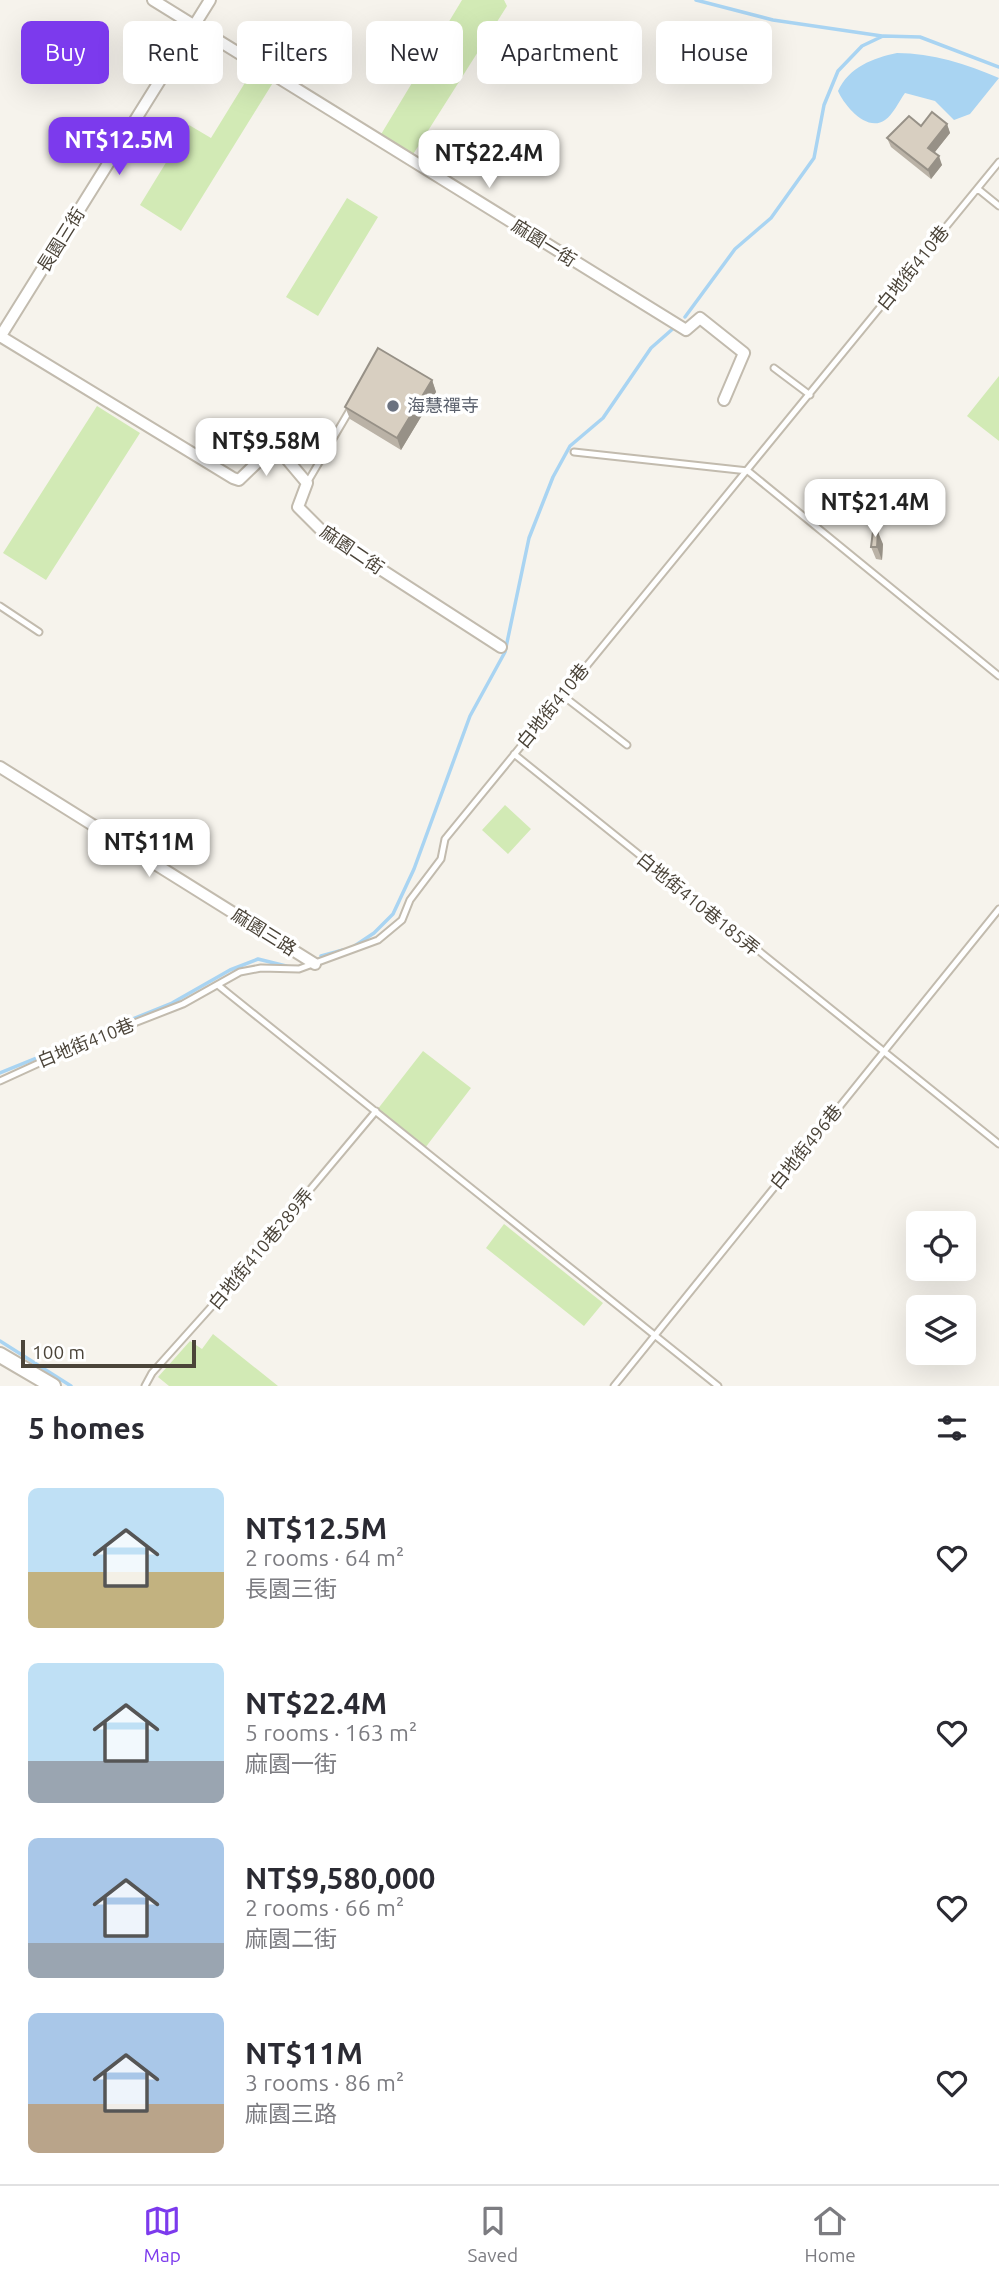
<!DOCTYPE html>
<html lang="en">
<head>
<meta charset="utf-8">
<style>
  body { margin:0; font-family:Ubuntu,"Noto Sans TC",sans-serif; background:#f2f2f3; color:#2b2b33; height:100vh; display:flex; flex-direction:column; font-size:26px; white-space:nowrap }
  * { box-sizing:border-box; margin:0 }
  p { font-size:23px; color:#7c7c81 }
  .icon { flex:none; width:38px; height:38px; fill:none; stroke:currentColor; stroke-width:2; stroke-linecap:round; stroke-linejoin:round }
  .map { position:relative; height:1386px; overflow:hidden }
  .sheet { display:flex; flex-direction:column; background:#fff; flex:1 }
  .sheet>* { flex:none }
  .banner { position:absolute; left:21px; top:21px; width:957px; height:63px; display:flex; gap:14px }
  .fabs { position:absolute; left:906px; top:1211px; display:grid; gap:14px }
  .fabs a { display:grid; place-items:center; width:70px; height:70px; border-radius:10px; background:#fff; box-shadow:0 7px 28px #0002; font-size:35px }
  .scale { position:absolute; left:21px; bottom:18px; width:175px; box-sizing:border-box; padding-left:7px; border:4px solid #4b4439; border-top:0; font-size:19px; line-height:24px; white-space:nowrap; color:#4b4439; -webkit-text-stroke:5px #fff; paint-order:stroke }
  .price { position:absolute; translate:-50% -60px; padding:0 16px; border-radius:14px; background:#fff; color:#222; font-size:23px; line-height:46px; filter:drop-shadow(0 2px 4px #0008) }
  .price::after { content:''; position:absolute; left:50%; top:42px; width:21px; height:16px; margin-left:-10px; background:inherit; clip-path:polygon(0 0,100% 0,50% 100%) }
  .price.active { background:#7c3aed; color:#fff }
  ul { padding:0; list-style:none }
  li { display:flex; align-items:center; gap:21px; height:175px; padding:0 28px }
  li span { display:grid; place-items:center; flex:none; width:196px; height:140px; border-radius:10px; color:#555 }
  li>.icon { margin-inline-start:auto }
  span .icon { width:84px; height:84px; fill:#fffc; stroke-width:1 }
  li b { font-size:30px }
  h2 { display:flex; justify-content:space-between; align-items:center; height:84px; padding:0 28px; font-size:30px }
  .tag { padding:0 24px; border-radius:10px; background:#fff; box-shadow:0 7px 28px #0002; font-size:24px; line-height:63px }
  .tag.active { background:#7c3aed; color:#fff }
  .menu { display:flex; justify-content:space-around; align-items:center; height:98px; border-top:2px solid #e1e1e2; background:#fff; font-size:19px; color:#7c7c81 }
  .menu a { display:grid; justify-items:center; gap:4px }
  .menu .active { color:#7c3aed }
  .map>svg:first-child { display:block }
  .green { fill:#d2eab5 }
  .water { fill:#a9d4f2 }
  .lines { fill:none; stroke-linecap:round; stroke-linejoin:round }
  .stream { stroke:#a9d4f2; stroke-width:3.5 }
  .service-casing { stroke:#c2bbae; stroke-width:9 }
  .minor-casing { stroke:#c2bbae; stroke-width:14 }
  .tertiary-casing { stroke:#c2bbae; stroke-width:18 }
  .service { stroke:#fff; stroke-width:5 }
  .minor { stroke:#fff; stroke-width:10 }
  .tertiary { stroke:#fff; stroke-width:14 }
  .wall { fill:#bab2a6 }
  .shaded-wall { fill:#979187 }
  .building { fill:#d8cfc1; stroke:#979187; stroke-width:2 }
  .worship-dot { fill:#6b7280; stroke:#fff; stroke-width:2.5 }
  .labels { text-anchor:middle; stroke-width:7; stroke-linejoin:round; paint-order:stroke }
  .street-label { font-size:18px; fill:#4b4439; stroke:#fff }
  .worship-label { font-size:18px; fill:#5b616d; stroke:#fff; text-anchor:start }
</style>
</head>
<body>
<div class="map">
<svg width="999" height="1386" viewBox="0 0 999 1386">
  <rect width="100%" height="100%" fill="#f6f3ec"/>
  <!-- green -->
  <path class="green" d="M462 0H504L507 6 412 156 380 136Z
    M254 68 274 81 181 231 140 205 189 125 211 138Z
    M347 198 378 217 318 316 286 297Z
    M999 376V441L967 416Z
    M97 406 140 433 46 580 3 553Z
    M505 805 531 829 508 854 482 830Z
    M423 1051 471 1088 425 1148 377 1110Z
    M504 1224 603 1303 584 1326 486 1248Z
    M213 1334 278 1386H169L158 1377 190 1341 202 1349Z"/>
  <!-- water -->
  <path class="water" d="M897 53C932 53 967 64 999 78L970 114 954 120 935 101 905 93C899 101 893 115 885 120 867 133 844 105 838 91 849 67 873 58 897 53Z"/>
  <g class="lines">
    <!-- stream -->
    <path class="stream" d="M696 0 773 20 882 36
      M685 317 735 249 771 218 814 158 824 105 838 71 862 46 883 36 920 37 999 67
      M353 947 374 933 393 914 414 869 470 716 505 652 529 538 553 477 570 446 603 418 651 348 676 326
      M321 956 343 950
      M0 1073 172 1003 230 970 258 959 286 966
      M0 1341 71 1386"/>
    <defs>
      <path id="service" d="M978 189 999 206
        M774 368 810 395
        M574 452 748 471 999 676
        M307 483 351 408
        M0 606 39 632
        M562 695 627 745
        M514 754 999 1144
        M219 986 718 1386
        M0 1081 83 1043 183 1004 240 972 261 968 299 969 378 940 402 920 410 900 441 859 445 839 999 162
        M145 1386 152 1373 221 1296 376 1111
        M614 1386 999 909"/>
      <path id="minor" d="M153 0 686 330 700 318 744 353 724 400
        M0 336 233 478 239 480 268 452 280 451 307 483 298 507 323 532 501 647
        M0 337 210 0
        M0 767 315 964"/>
      <path id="tertiary" d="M0 1355 53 1386"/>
    </defs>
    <!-- service casing -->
    <use href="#service" class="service-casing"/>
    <!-- minor casing -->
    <use href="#minor" class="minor-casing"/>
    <!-- tertiary casing -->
    <use href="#tertiary" class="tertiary-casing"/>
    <!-- service -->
    <use href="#service" class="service"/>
    <!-- minor -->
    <use href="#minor" class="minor"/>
    <!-- tertiary -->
    <use href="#tertiary" class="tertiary"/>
  </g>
  <!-- wall -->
  <path class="wall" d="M947 124 950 133 934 153 942 165 931 179 891 147 887 138 921 126Z
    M432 380 436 392 401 450 350 419 345 407Z
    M883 544 882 560 876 559 871 547Z"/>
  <!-- shaded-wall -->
  <path class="shaded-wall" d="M947 124 950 133 931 157 928 148Z
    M939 156 942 165 931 179 928 170Z
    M432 380 436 392 401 450 397 438Z
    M878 532 883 544 882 560 877 547Z"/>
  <!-- building -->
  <path class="building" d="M932 112 947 124 928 148 939 156 928 170 887 138 909 116 921 126Z
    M378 348 432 380 397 438 345 407Z
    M873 531 878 532 877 547H871Z"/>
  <!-- markers -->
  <circle class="worship-dot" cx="393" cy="406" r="7"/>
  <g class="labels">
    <!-- street labels -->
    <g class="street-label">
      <text transform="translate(61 240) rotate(-58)" y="6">長園三街</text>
      <text transform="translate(544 243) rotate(32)" y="6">麻園一街</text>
      <text transform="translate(913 268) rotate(-51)" y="6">白地街410巷</text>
      <text transform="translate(352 550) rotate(34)" y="6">麻園二街</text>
      <text transform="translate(553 706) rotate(-51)" y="6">白地街410巷</text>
      <text transform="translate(698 904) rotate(39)" y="6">白地街410巷185弄</text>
      <text transform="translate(264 932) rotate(32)" y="6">麻園三路</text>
      <text transform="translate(86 1043) rotate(-22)" y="6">白地街410巷</text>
      <text transform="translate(806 1147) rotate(-51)" y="6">白地街496巷</text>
      <text transform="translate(261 1249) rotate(-50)" y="6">白地街410巷289弄</text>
    </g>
    <!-- worship labels -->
    <g class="worship-label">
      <text x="407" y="412">海慧禪寺</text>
    </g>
  </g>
</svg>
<div class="fabs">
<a><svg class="icon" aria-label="locate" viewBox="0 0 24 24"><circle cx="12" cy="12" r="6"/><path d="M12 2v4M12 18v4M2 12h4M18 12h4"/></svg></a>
<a><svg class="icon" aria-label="layers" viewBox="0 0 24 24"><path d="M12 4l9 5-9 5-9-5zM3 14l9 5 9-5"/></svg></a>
</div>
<div class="scale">100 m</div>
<b class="price active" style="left:119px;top:177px">NT$12.5M</b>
<b class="price" style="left:489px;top:190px">NT$22.4M</b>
<b class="price" style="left:266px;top:478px">NT$9.58M</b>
<b class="price" style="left:875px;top:539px">NT$21.4M</b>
<b class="price" style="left:149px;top:879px">NT$11M</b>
<div class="banner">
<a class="tag active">Buy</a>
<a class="tag">Rent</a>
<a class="tag">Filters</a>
<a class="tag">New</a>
<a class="tag">Apartment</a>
<a class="tag">House</a>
</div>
</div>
<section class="sheet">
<h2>5 homes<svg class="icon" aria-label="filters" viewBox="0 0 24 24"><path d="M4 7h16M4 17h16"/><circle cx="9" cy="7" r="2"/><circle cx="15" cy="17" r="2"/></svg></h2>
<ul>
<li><span style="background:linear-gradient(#bfe0f5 60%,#c2b280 0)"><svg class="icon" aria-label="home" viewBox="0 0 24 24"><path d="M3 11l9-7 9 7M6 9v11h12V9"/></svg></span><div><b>NT$12.5M</b><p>2 rooms · 64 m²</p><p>長園三街</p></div><svg class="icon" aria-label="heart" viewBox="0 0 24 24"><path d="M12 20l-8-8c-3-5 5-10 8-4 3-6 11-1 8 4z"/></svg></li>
<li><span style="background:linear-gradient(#bfe0f5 70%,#9aa5b1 0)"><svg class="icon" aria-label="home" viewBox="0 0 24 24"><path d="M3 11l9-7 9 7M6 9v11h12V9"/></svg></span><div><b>NT$22.4M</b><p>5 rooms · 163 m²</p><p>麻園一街</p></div><svg class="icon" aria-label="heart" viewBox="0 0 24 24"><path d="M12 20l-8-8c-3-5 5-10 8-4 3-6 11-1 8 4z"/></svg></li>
<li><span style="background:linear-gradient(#a9c7e8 75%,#9aa5b1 0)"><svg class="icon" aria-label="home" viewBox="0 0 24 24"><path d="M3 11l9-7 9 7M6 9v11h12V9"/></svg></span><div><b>NT$9,580,000</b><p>2 rooms · 66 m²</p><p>麻園二街</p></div><svg class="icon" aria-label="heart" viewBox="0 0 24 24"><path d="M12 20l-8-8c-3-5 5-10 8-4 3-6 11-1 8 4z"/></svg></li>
<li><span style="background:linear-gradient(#a9c7e8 65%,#b9a48a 0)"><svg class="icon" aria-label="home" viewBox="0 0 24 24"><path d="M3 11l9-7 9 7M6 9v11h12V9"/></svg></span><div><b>NT$11M</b><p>3 rooms · 86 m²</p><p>麻園三路</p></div><svg class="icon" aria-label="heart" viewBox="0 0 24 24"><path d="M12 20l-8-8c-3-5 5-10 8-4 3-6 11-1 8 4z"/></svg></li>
</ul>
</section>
<nav class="menu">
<a class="active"><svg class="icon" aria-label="map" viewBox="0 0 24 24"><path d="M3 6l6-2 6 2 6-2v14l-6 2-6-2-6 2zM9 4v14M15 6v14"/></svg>Map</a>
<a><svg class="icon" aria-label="saved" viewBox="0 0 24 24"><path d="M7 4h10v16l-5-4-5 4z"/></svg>Saved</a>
<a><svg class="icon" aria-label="home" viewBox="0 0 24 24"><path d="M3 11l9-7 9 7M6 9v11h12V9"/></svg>Home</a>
</nav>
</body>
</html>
